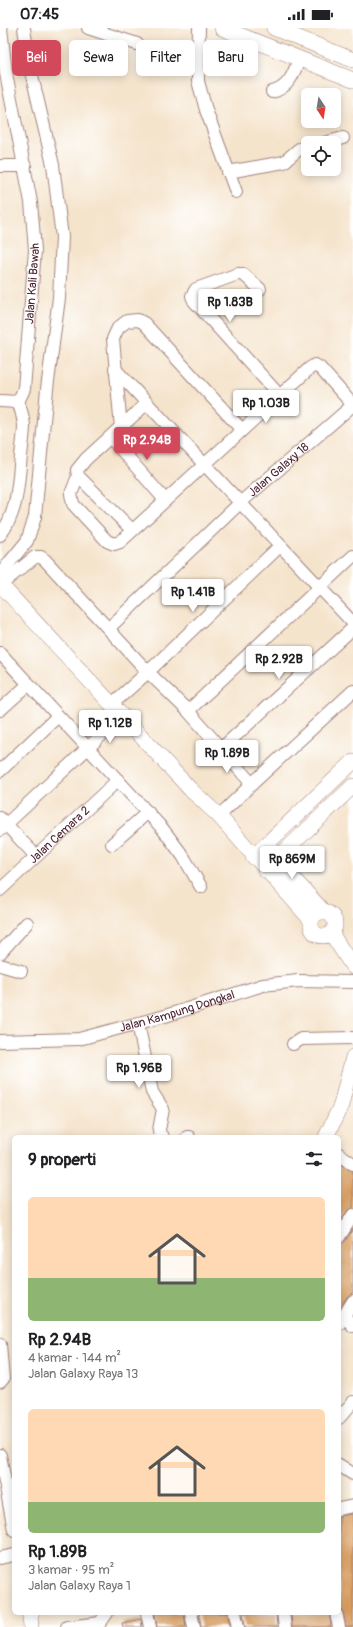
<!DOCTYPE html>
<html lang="id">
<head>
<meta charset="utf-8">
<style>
  body { margin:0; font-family:Pangolin,sans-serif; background:#f6f6f6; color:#202124; height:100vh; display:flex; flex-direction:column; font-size:15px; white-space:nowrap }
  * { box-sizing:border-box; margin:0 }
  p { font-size:13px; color:#757577 }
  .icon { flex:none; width:22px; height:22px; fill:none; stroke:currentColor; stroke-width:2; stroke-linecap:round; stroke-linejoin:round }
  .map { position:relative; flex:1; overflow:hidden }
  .drawer { position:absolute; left:12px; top:1107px; width:329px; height:480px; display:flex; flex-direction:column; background:#fff; border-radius:6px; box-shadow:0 2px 10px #0003 }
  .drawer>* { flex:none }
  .hud { position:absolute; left:12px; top:12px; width:329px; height:36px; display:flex; gap:8px }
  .needle { width:26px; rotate:168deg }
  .buttons { position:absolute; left:301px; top:60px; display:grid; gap:8px }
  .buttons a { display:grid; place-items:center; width:40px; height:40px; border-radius:6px; background:#fff; box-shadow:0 2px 10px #0003; font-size:20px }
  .price { position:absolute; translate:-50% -34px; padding:0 9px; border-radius:4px; background:#fff; color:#222; font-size:13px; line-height:26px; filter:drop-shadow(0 1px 2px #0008) }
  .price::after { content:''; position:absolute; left:50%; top:24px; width:12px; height:9px; margin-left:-6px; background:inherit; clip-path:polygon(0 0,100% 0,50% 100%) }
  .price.on { background:#d1495b; color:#fff }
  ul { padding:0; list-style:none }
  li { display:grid; align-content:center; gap:8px; height:212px; padding:0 16px }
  li span { display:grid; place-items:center; height:124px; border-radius:6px; color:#555 }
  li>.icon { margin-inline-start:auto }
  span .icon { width:72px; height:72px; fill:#fffc; stroke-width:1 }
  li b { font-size:17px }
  h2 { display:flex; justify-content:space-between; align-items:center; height:48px; padding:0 16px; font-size:17px }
  .pill { padding:0 14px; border-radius:6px; background:#fff; box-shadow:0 2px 10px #0003; font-size:14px; line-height:36px }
  .pill.on { background:#d1495b; color:#fff }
  .status { display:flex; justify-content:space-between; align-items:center; height:28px; padding:0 20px; background:#fff; direction:ltr }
  .status svg { height:11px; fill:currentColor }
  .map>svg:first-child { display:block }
  .building { fill:#d99c5d }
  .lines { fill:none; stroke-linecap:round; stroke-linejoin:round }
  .minor-casing { stroke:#a0827c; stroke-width:14 }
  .tertiary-casing { stroke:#a0827c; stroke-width:16 }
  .minor { stroke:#fff; stroke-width:12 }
  .tertiary { stroke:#fff; stroke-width:15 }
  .labels { text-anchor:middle; stroke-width:4; stroke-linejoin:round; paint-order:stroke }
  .street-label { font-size:12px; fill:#4a1f2b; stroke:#fff }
</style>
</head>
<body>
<div class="status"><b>07:45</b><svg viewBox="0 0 49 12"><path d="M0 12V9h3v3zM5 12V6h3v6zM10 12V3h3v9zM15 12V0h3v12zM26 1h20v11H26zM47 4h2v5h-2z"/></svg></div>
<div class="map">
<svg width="353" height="1599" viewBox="0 0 353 1599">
  <rect width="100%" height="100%" fill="#fff"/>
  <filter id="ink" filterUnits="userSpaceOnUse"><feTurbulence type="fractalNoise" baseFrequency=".025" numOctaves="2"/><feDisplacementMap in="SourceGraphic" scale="8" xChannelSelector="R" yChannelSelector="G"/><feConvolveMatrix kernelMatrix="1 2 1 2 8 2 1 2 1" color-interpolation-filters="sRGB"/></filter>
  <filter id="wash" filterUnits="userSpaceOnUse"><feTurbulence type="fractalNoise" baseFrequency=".012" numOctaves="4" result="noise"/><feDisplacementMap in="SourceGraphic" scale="16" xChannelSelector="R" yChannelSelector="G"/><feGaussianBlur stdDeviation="0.9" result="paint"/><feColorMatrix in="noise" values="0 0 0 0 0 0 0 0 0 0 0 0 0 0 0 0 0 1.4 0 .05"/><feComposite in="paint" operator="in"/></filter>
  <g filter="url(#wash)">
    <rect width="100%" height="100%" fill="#f5e4cc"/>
    <g id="blocks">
      <!-- building -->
      <path class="building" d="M339 1135 353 1143V1180L347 1183 339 1195Z
        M353 1201V1264L347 1269 339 1282V1216L345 1213Z
        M353 1486V1599H346L343 1583 339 1578V1488Z
        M155 1585H184L186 1599H157Z
        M199 1585H228L230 1599H201Z
        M243 1585H276L277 1599H245Z
        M291 1585H329L331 1599H292Z
        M141 1591 142 1599H123L122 1595Z"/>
    </g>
  </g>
  <g filter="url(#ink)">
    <use href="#blocks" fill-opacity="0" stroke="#a0827c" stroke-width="1"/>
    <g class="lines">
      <defs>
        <g id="minor">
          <path d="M88 0 137 16"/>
          <path d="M199 0 198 53 206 82 236 164"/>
          <path d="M272 64C289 60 294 45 299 31"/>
          <path d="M324 115 343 110"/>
          <path d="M0 138H25"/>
          <path d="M228 144 284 134 299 121 308 119"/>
          <path d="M260 261 243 246H238L196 261 192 268 194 273 280 368"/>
          <path d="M115 341 353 595"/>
          <path d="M0 373 18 374"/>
          <path d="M121 400 113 311 118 300 127 293 138 292 144 295 242 402"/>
          <path d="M111 410 165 472"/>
          <path d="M78 448 71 466 73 476 107 513 114 516 120 514 310 340 315 337 320 340 353 377"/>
          <path d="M132 502 78 448 77 442 86 431 147 375"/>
          <path id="s1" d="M0 507C18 485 18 455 21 428 22 418 24 407 24 397 23 389 21 381 18 374L24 361 35 222 31 174 6 45 1 0"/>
          <path d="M0 546 27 513 35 489 47 361 59 270 62 209 53 137 29 35 24 0"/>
          <path d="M0 557 35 529H41L45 532 148 644 188 683 252 756"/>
          <path id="s2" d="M109 600 240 475 353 377"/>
          <path d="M0 625 162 800 183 828 201 859"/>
          <path d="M111 677 148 644 280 518"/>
          <path d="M0 682 29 656"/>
          <path d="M188 683 353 528"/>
          <path d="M221 721 353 600"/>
          <path d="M0 743 58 688"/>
          <path d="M219 788 255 753 353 663"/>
          <path d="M0 790 36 828"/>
          <path d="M0 802 122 688"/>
          <path d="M112 816 148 784"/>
          <path id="s3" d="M0 862 118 752"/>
          <path d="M0 925 27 895"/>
          <path d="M0 937 21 943"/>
          <path d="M138 995 152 1064 163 1081 159 1102 160 1107 163 1109"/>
          <path id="s4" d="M0 1013 79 1011 165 988 263 957 298 953 353 954"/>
          <path d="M293 1016 301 1011 353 1010"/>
          <path d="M187 1109H189"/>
          <path d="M339 1126 353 1136"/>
          <path d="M339 1209 353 1187"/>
          <path d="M344 1288 353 1298"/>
          <path d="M339 1296 353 1273"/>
          <path d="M0 1316 3 1351 0 1354"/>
          <path d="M339 1390 353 1374"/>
          <path d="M0 1427 14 1502"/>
          <path d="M339 1437 353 1446"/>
          <path d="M339 1481 353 1478"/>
          <path d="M0 1530 14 1527"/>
          <path d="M147 1585 150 1599"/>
          <path d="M191 1585 194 1599"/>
          <path d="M235 1585 238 1599"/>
          <path d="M283 1585 285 1599"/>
          <path d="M336 1585 339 1599"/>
          <path d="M67 1599 100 1595 107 1585"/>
        </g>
        <path id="tertiary" d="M222 0 353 52
          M274 0 353 32
          M0 556 190 761 219 788 311 892
          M270 825 323 883
          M253 829 353 734
          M265 842 353 758
          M311 896a12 12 0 1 1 24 0a12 12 0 1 1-24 0Z
          M331 905 353 939
          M326 1109 341 1077 353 1029
          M31 1599 30 1588 32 1585"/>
      </defs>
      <!-- minor casing -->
      <use href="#minor" class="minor-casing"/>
      <!-- tertiary casing -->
      <use href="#tertiary" class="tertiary-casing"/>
      <!-- minor -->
      <use href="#minor" class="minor"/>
      <!-- tertiary -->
      <use href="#tertiary" class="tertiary"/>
    </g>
  </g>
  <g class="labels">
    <!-- street labels -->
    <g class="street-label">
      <text dy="4" stroke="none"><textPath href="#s1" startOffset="258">Jalan Kali Bawah</textPath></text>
      <text dy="4" stroke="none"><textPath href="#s2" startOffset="232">Jalan Galaxy 18</textPath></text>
      <text dy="4" stroke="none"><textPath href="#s3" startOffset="81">Jalan Cemara 2</textPath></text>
      <text dy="4" stroke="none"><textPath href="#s4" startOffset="181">Jalan Kampung Dongkal</textPath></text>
    </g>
  </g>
</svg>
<div class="buttons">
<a><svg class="needle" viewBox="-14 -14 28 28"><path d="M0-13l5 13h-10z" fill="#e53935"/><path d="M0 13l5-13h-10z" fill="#757577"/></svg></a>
<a><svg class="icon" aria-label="locate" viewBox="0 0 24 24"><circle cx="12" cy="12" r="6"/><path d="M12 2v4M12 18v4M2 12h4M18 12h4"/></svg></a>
</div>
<b class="price" style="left:230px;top:295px">Rp 1.83B</b>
<b class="price" style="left:266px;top:396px">Rp 1.03B</b>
<b class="price on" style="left:147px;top:433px">Rp 2.94B</b>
<b class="price" style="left:193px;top:585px">Rp 1.41B</b>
<b class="price" style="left:279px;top:652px">Rp 2.92B</b>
<b class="price" style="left:110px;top:716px">Rp 1.12B</b>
<b class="price" style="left:227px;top:746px">Rp 1.89B</b>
<b class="price" style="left:292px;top:852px">Rp 869M</b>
<b class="price" style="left:139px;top:1061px">Rp 1.96B</b>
<div class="hud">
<a class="pill on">Beli</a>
<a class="pill">Sewa</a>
<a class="pill">Filter</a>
<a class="pill">Baru</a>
</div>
<section class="drawer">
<h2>9 properti<svg class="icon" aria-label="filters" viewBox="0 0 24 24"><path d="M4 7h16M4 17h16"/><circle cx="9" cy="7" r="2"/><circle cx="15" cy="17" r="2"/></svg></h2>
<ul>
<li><span style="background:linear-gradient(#ffd9b3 65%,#8fb573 0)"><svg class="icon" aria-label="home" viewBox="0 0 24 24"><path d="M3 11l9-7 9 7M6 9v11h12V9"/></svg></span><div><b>Rp 2.94B</b><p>4 kamar · 144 m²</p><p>Jalan Galaxy Raya 13</p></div></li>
<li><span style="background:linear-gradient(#ffd9b3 75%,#8fb573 0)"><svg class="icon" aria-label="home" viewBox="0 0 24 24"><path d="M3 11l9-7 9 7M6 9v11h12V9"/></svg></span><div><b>Rp 1.89B</b><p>3 kamar · 95 m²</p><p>Jalan Galaxy Raya 1</p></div></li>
</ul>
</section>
</div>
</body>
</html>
